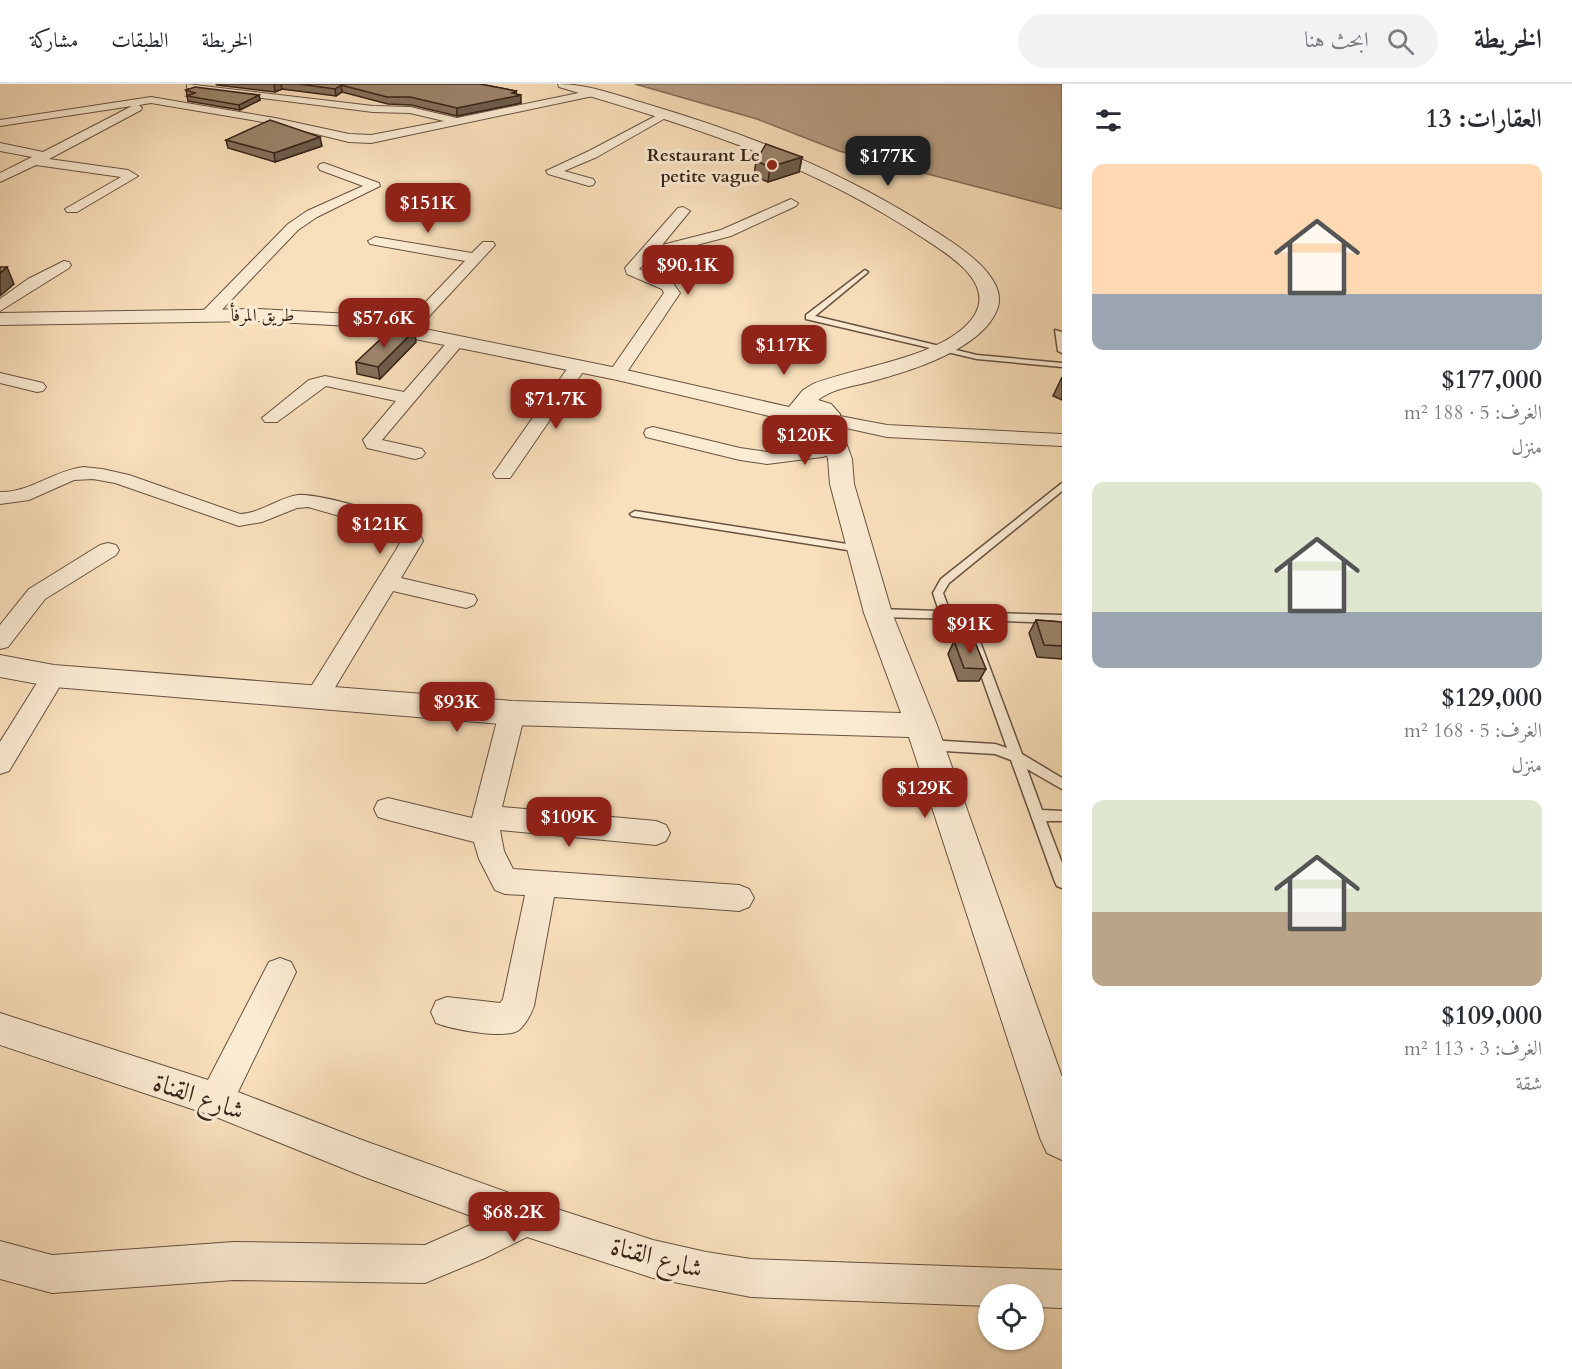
<!DOCTYPE html>
<html lang="ar">
<head>
<meta charset="utf-8">
<style>
  body { margin:0; font-family:Cardo,Amiri,serif; background:#f2f2f3; color:#2b2b33; direction:rtl; height:100vh; display:flex; flex-direction:column; font-size:22px; white-space:nowrap }
  * { box-sizing:border-box; margin:0 }
  p { font-size:20px; color:#7c7c81 }
  .icon { flex:none; width:33px; height:33px; fill:none; stroke:currentColor; stroke-width:2; stroke-linecap:round; stroke-linejoin:round }
  .map { position:relative; flex:1; overflow:hidden; direction:ltr }
  .drawer { display:flex; flex-direction:column; background:#fff; width:510px }
  .drawer>* { flex:none }
  .buttons { position:absolute; left:978px; top:1200px; display:grid; gap:12px }
  .buttons a { display:grid; place-items:center; width:66px; height:66px; border-radius:50%; background:#fff; box-shadow:0 2px 4px #0004; font-size:30px }
  .price { position:absolute; translate:-50% -51px; padding:0 14px; border-radius:12px; background:#8f2418; color:#fff; font-size:20px; line-height:39px; filter:drop-shadow(0 2px 3px #0008) }
  .price::after { content:''; position:absolute; left:50%; top:36px; width:18px; height:14px; margin-left:-9px; background:inherit; clip-path:polygon(0 0,100% 0,50% 100%) }
  .price.current { background:#222; color:#fff }
  ul { padding:0; list-style:none }
  li { display:grid; align-content:center; gap:12px; height:318px; padding:0 30px }
  li span { display:grid; place-items:center; height:186px; border-radius:12px; color:#555 }
  li>.icon { margin-inline-start:auto }
  span .icon { width:108px; height:108px; fill:#fffc; stroke-width:1 }
  li b { font-size:26px }
  h2 { display:flex; justify-content:space-between; align-items:center; height:72px; padding:0 30px; font-size:26px }
  header { display:flex; align-items:center; gap:36px; box-sizing:border-box; height:84px; padding:0 30px; background:#fff; border-bottom:2px solid #e1e1e2 }
  header strong { font-size:28px }
  nav { display:flex; gap:33px; margin-inline-start:auto; font-size:21px }
  .search { width:420px; height:54px; background:#f2f2f3; display:flex; align-items:center; gap:15px; box-sizing:border-box; padding:0 21px; border-radius:33px; color:#7c7c81; font-size:22px }
  main { display:flex; flex:1; min-height:0 }
  .map>svg:first-child { display:block }
  .water { fill:#b79f84; stroke:#846d59; stroke-width:1.5 }
  .lines { fill:none; stroke-linecap:round; stroke-linejoin:round }
  .service-casing { stroke:#685241; stroke-width:3 }
  .minor-casing { stroke:#685241; stroke-width:2 }
  .tertiary-casing { stroke:#685241; stroke-width:2 }
  .service { fill:#fbebd3; fill-rule:evenodd }
  .minor { fill:#fbebd3; fill-rule:evenodd }
  .tertiary { fill:#fbebd3; fill-rule:evenodd }
  .wall { fill:#86725e; stroke:#382218; stroke-width:1.5 }
  .shaded-wall { fill:#6d5d4c; stroke:#382218; stroke-width:1.5 }
  .building { fill:#9c856d; stroke:#382218; stroke-width:1.5 }
  .poi-dot { fill:#8f2418; stroke:#fbebd3; stroke-width:2 }
  .labels { text-anchor:middle; stroke-width:6; stroke-linejoin:round; paint-order:stroke }
  .far-poi-label { font-size:18px; font-weight:bold; fill:#382218; stroke:#fbebd3; text-anchor:end }
  .far-street-label { font-size:18px; fill:#382218; stroke:#fbebd3 }
  .near-street-label { font-size:26px; fill:#382218; stroke:#fbebd3 }
</style>
</head>
<body>
<header>
<strong>الخريطة</strong>
<div class="search"><svg class="icon" aria-label="search" viewBox="0 0 24 24"><circle cx="10" cy="10" r="6"/><path d="M15 15l6 6"/></svg>ابحث هنا</div>
<nav><a>الخريطة</a><a>الطبقات</a><a>مشاركة</a></nav>
</header>
<main>
<section class="drawer">
<h2>العقارات: 13<svg class="icon" aria-label="filters" viewBox="0 0 24 24"><path d="M4 7h16M4 17h16"/><circle cx="9" cy="7" r="2"/><circle cx="15" cy="17" r="2"/></svg></h2>
<ul>
<li><span style="background:linear-gradient(#ffd9b3 70%,#9aa5b1 0)"><svg class="icon" aria-label="home" viewBox="0 0 24 24"><path d="M3 11l9-7 9 7M6 9v11h12V9"/></svg></span><div><b>$177,000</b><p>الغرف: 5 · 188 m²</p><p>منزل</p></div></li>
<li><span style="background:linear-gradient(#dfe7d0 70%,#9aa5b1 0)"><svg class="icon" aria-label="home" viewBox="0 0 24 24"><path d="M3 11l9-7 9 7M6 9v11h12V9"/></svg></span><div><b>$129,000</b><p>الغرف: 5 · 168 m²</p><p>منزل</p></div></li>
<li><span style="background:linear-gradient(#dfe7d0 60%,#b9a48a 0)"><svg class="icon" aria-label="home" viewBox="0 0 24 24"><path d="M3 11l9-7 9 7M6 9v11h12V9"/></svg></span><div><b>$109,000</b><p>الغرف: 3 · 113 m²</p><p>شقة</p></div></li>
</ul>
</section>
<div class="map">
<svg width="1062" height="1285" viewBox="0 0 1062 1285">
  <rect width="100%" height="100%" fill="#f9e0bc"/>
  <filter id="stains"><feTurbulence type="fractalNoise" baseFrequency=".00333" numOctaves="4"/><feColorMatrix values="0 0 0 0 .2 0 0 0 0 .09 0 0 0 0 .02 0 0 0 .5 -.17"/></filter>
  <radialGradient id="worn" r=".72"><stop offset=".6" stop-color="#630" stop-opacity="0"/><stop offset="1" stop-color="#630" stop-opacity=".3"/></radialGradient>
  <!-- water -->
  <path class="water" d="M635 0H1062V125L839 67 757 35Z"/>
  <g class="lines">
    <defs>
      <path id="service" d="M865 186 868 188 867 189 815 232 977 271 1062 279V283L977 275 806 235V231Z
        M1055 246 1062 248V269L1058 267Z
        M1062 399V407L949 499 943 509 950 528 1062 531V539L972 536 1022 670 1062 694V705L1027 685 1042 726 1062 727V737H1046L1062 779V804L1057 802 1055 798 1011 676 995 670 928 666 924 664 922 661 924 658 928 656 995 660 1007 664 961 535 878 533 873 529 878 525 939 527 933 509 941 495Z
        M635 427 860 462 865 465 860 468 632 432 630 430Z"/>
      <path id="minor" d="M187 0 373 22 410 23 457 34 593 6 598 9 593 12 371 59 349 58 275 40 151 19 139 21 142 24 141 26 49 75 128 86 138 92 77 128H67L65 125 121 93 36 81 0 98V89L32 73 0 67V59L43 68 132 22 0 42V36L151 13 275 34 349 50 371 51 444 37 410 29 373 28 191 5 187 4Z
        M665 27 669 28V32L597 73 564 87 593 95 595 98 593 101 589 102 548 90 546 87 589 67Z
        M324 79 379 99 380 102 317 133 298 146 214 234H202L200 231 202 228 288 140 307 127 363 102 320 86 318 83 320 80Z
        M791 115 798 119 796 122 731 152 651 173 639 185 673 199 680 209 623 294H611L608 290 664 209 662 205 627 190 625 184 678 124 683 123 690 127 662 161 721 146Z
        M375 153 472 169 483 158H493L495 161 412 251H400L398 248 400 245 465 177 370 160 368 157Z
        M64 177 69 178 71 181 69 184 0 227V215L28 195Z
        M456 253 464 258 462 261 382 356 422 365 425 369 422 373 415 375 367 364 363 356 396 317 326 302 277 338H265L262 334 309 296 325 292 404 308 450 255Z
        M578 277 584 278 587 282 510 394H496L493 390 496 386 572 278Z
        M0 289 43 299 46 303 43 307 37 308 0 299Z
        M829 330 887 341 1062 350V362L887 353 823 339 820 335 823 331Z
        M653 343 740 364 767 368 822 361 829 363 832 367 829 371 822 373 767 380 740 376 646 353 644 349 646 345Z
        M83 383 102 385 129 391 240 430C261 429 278 414 298 411 318 409 400 432 415 445 419 448 421 453 423 457L401 494 474 511 477 516 474 521 466 524 393 507 325 620 316 623 307 620 304 614 396 466 401 457 400 454 364 439 308 423 297 424 262 438 239 442 115 399 93 395 74 396 29 416 0 420V408C29 409 53 387 83 383Z
        M108 459 116 461 119 466 116 471 45 515 8 563 0 565V541L29 505 100 461Z
        M54 583 63 586 66 592 9 687 0 690V658L45 586Z
        M512 620 521 622 525 629 502 723 656 737 666 741 670 749 666 757 656 761 500 746 504 767 513 785 739 801 749 805 754 814 749 823 739 827 554 813 534 922C531 930 526 940 519 946 506 956 451 945 436 939L431 928 436 917 447 913 500 919 503 915 525 811 505 810 495 806 479 775 474 758 388 736 378 733 374 725 378 717 388 714 472 734 499 629 503 622Z
        M280 874 291 878 296 888 238 1008 362 1056 526 1115 653 1156 706 1168 751 1175 1062 1186V1224L1034 1223V1210H988V1222L751 1213 653 1194 527 1153 485 1174 425 1199 234 1196 52 1209 0 1195V1157L52 1171 234 1158 425 1161 482 1136 362 1092 216 1033 0 961V929L208 996 269 878Z"/>
      <path id="tertiary" d="M558 0C589 0 619 12 650 21 751 51 846 89 935 147 957 161 1007 192 998 223 985 264 911 287 873 297 855 302 833 304 818 316L831 320 840 330 838 337 852 375 854 400 892 529 937 641 1062 993V1076L1047 1069 1040 1054 909 653 512 641 54 603 0 593V571L54 581 512 617 901 629 864 529 830 400 828 375 819 346C809 346 798 344 790 337L617 296 351 242 258 237 0 241V229L258 225 351 230 617 284 789 323 803 306 813 300C857 282 946 274 974 232 996 198 946 169 923 154 807 77 691 42 559 3Z"/>
    </defs>
    <!-- service casing -->
    <use href="#service" class="service-casing"/>
    <!-- minor casing -->
    <use href="#minor" class="minor-casing"/>
    <!-- tertiary casing -->
    <use href="#tertiary" class="tertiary-casing"/>
    <!-- service -->
    <use href="#service" class="service"/>
    <!-- minor -->
    <use href="#minor" class="minor"/>
    <!-- tertiary -->
    <use href="#tertiary" class="tertiary"/>
  </g>
  <!-- wall -->
  <path class="wall" d="M216 0H480L516 7V10L521 19 457 32 411 21 388 20 342 8 336 12 282 5 275 8 217 1Z
    M186 6 259 11 260 16 240 26 188 17 187 12H189L187 11Z
    M226 56 322 62 275 78 228 64Z
    M802 73 799 88 768 98 754 92 756 77Z
    M416 258 380 295 357 290 356 278Z
    M1062 293V316L1053 312Z
    M1036 536 1062 538V575L1037 573 1029 549Z
    M954 557 986 585 979 597H958L948 570Z"/>
  <!-- shaded-wall -->
  <path class="shaded-wall" d="M276 0H281L282 5 275 8 274 1Z
    M341 1 342 8 336 12 335 5Z
    M516 7V12L521 11V19L457 32V24L512 9Z
    M259 11 260 16 240 26 239 21Z
    M320 53 322 62 275 78 274 69Z
    M802 73 799 88 768 98 770 83Z
    M7 183 14 200 0 212V189Z
    M415 246 416 258 380 295 378 283Z"/>
  <!-- building -->
  <path class="building" d="M299 0H480L516 7 512 9 521 11 457 24 410 13H387L341 1 335 5Z
    M195 3 259 11 239 21 187 12 195 9 186 6Z
    M270 36 320 53 274 69 226 56Z
    M766 60 802 73 770 83 756 77Z
    M0 183H7L0 189Z
    M415 246 378 283 356 278 384 252Z
    M1036 536 1062 538V562L1044 561Z
    M954 557 975 558 986 585 964 584Z"/>
  <!-- markers -->
  <circle class="poi-dot" cx="772" cy="81" r="6"/>
  <g class="labels">
    <!-- far-poi labels -->
    <g class="far-poi-label">
      <text x="760" y="77">Restaurant Le<tspan x="760" dy="21">petite vague</tspan></text>
    </g>
    <!-- far-street labels -->
    <g class="far-street-label">
      <text x="262" y="237">طريق المرفأ</text>
    </g>
    <!-- near-street labels -->
    <g class="near-street-label">
      <text transform="translate(199 1012) rotate(19)" y="9">شارع القناة</text>
      <text transform="translate(657 1173) rotate(15)" y="9">شارع القناة</text>
    </g>
  </g>
  <rect width="100%" height="100%" filter="url(#stains)"/>
  <rect width="100%" height="100%" fill="url(#worn)"/>
</svg>
<div class="buttons">
<a><svg class="icon" aria-label="locate" viewBox="0 0 24 24"><circle cx="12" cy="12" r="6"/><path d="M12 2v4M12 18v4M2 12h4M18 12h4"/></svg></a>
</div>
<b class="price current" style="left:888px;top:103px">$177K</b>
<b class="price" style="left:428px;top:150px">$151K</b>
<b class="price" style="left:688px;top:212px">$90.1K</b>
<b class="price" style="left:384px;top:265px">$57.6K</b>
<b class="price" style="left:784px;top:292px">$117K</b>
<b class="price" style="left:556px;top:346px">$71.7K</b>
<b class="price" style="left:805px;top:382px">$120K</b>
<b class="price" style="left:380px;top:471px">$121K</b>
<b class="price" style="left:970px;top:571px">$91K</b>
<b class="price" style="left:457px;top:649px">$93K</b>
<b class="price" style="left:925px;top:735px">$129K</b>
<b class="price" style="left:569px;top:764px">$109K</b>
<b class="price" style="left:514px;top:1159px">$68.2K</b>
</div>
</main>
</body>
</html>
